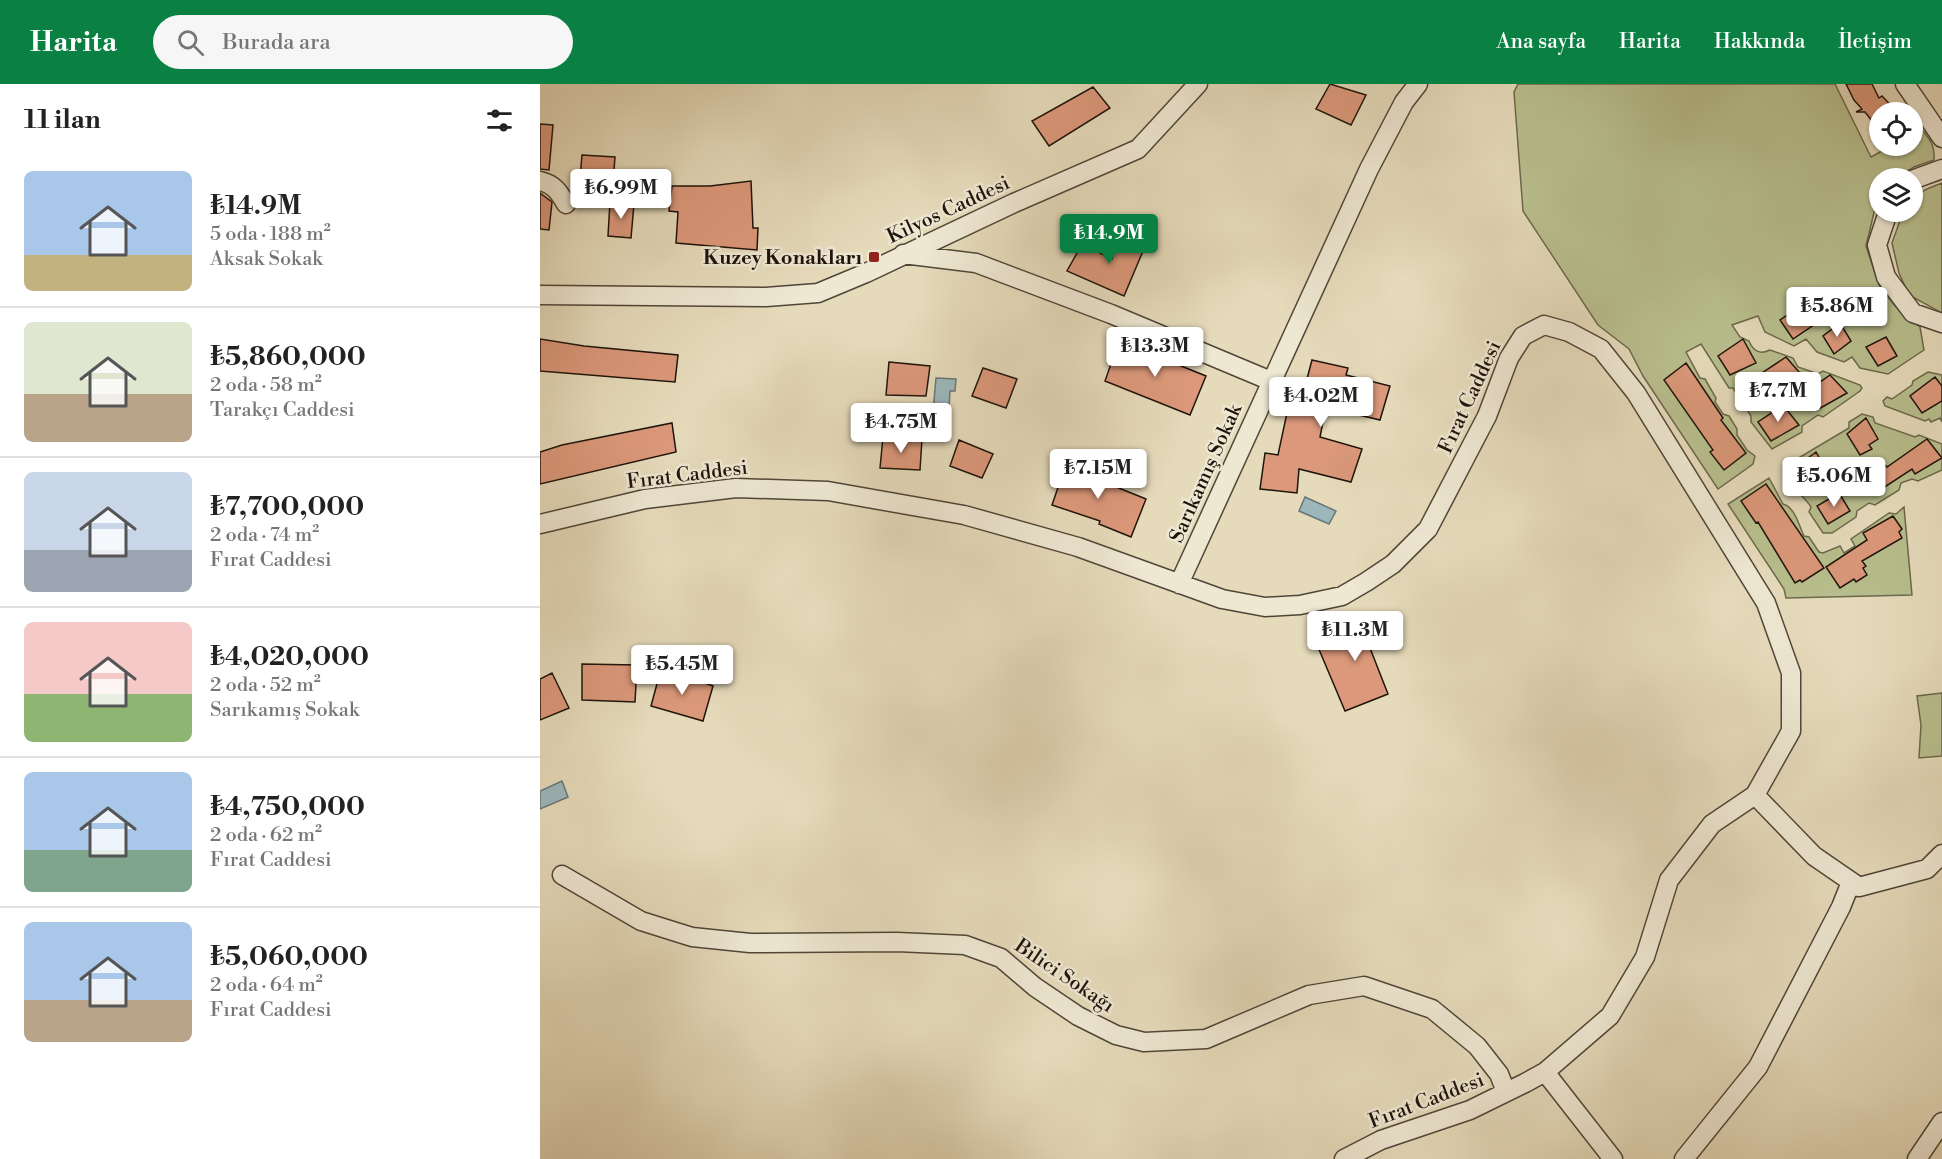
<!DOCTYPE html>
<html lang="tr">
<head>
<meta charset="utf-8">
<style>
  body { margin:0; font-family:"Libre Bodoni",serif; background:#f6f6f6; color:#222; height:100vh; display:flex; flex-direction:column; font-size:22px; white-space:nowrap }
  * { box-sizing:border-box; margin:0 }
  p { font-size:20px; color:#767676 }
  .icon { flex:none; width:33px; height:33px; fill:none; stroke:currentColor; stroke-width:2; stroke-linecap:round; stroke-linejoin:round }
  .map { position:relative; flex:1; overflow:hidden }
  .sheet { display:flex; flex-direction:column; background:#fff; width:540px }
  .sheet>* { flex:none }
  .tools { position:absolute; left:1329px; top:18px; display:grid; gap:12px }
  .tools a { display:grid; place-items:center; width:54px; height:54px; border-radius:50%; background:#fff; box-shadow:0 2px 4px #0004; font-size:30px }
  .price { position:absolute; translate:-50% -51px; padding:0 14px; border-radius:6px; background:#fff; color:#222; font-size:20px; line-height:39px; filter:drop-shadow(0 2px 3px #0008) }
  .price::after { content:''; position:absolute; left:50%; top:36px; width:18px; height:14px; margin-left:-9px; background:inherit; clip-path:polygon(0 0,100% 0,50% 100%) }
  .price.on { background:#0b8043; color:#fff }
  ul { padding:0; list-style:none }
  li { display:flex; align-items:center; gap:18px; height:150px; padding:0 24px }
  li+li { border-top:2px solid #e0e0e0 }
  li span { display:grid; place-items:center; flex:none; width:168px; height:120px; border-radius:9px; color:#555 }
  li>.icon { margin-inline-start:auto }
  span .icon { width:72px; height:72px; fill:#fffc; stroke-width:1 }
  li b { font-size:26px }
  h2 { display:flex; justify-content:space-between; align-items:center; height:72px; padding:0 24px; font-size:26px }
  header { display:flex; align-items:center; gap:36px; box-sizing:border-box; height:84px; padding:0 30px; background:#0b8043; color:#fff }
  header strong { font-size:28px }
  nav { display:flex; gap:33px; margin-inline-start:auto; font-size:21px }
  .search { width:420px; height:54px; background:#f6f6f6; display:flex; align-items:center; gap:15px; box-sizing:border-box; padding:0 21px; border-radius:33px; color:#767676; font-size:22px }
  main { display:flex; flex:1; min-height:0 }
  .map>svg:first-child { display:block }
  .green { fill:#b8be8d; stroke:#6c694c; stroke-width:1.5 }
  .water { fill:#9cb7bc; stroke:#6a7676; stroke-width:1.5 }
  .building { fill:#db987a; stroke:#1f140c; stroke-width:1.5 }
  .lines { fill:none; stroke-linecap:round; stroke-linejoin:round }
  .minor-casing { stroke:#504638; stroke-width:21 }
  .minor { stroke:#eee7d2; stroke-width:18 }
  .poi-dot { fill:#8f2418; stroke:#eee7d2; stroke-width:2 }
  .labels { text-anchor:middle; stroke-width:5; stroke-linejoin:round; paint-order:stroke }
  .street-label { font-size:20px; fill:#1f140c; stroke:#eee7d2 }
  .poi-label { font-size:20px; font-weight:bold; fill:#1f140c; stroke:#eee7d2; text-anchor:end }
</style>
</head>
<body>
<header>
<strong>Harita</strong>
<div class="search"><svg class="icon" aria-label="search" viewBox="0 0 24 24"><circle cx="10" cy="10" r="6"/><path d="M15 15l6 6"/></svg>Burada ara</div>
<nav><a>Ana sayfa</a><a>Harita</a><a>Hakkında</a><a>İletişim</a></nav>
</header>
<main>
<section class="sheet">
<h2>11 ilan<svg class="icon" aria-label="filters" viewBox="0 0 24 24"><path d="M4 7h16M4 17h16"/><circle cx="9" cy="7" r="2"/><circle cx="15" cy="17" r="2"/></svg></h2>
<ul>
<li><span style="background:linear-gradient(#a9c7e8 70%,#c2b280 0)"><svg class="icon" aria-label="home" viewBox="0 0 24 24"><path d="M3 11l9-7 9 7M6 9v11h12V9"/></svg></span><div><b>₺14.9M</b><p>5 oda · 188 m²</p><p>Aksak Sokak</p></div></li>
<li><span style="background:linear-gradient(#dfe7d0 60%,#b9a48a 0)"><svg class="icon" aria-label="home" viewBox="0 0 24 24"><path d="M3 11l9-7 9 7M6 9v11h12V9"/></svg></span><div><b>₺5,860,000</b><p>2 oda · 58 m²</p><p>Tarakçı Caddesi</p></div></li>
<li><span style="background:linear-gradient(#c9d6e8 65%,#9aa5b1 0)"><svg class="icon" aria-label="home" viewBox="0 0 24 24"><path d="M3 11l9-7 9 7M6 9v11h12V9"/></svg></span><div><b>₺7,700,000</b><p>2 oda · 74 m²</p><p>Fırat Caddesi</p></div></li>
<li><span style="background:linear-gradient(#f6c9c9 60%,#8fb573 0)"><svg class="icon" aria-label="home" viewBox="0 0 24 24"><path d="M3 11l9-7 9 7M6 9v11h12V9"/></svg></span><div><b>₺4,020,000</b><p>2 oda · 52 m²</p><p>Sarıkamış Sokak</p></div></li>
<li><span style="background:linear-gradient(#a9c7e8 65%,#7fa58c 0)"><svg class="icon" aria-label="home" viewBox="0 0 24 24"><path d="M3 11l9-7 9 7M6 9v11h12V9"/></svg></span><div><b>₺4,750,000</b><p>2 oda · 62 m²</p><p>Fırat Caddesi</p></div></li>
<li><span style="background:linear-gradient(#a9c7e8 65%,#b9a48a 0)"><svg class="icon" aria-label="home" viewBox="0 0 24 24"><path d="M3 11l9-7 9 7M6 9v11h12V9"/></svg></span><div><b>₺5,060,000</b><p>2 oda · 64 m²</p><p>Fırat Caddesi</p></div></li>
</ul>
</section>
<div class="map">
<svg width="1402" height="1075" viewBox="0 0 1402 1075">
  <rect width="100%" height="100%" fill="#e5daba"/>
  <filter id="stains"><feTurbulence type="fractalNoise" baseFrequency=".00333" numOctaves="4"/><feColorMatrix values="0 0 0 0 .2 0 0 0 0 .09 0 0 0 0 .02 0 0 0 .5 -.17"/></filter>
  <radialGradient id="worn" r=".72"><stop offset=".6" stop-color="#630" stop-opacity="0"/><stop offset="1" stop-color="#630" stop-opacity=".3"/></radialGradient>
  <!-- green -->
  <path class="green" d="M978 0H1295L1331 73 1351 62H1372L1373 49 1380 44C1390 55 1395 61 1394 76L1374 83 1356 94H1340L1339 115 1336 120 1326 162 1339 201 1355 222 1380 243 1384 266 1348 290 1320 284 1312 273 1304 278 1277 268 1266 255 1254 262 1225 248 1218 232 1192 241 1200 253 1209 257C1213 267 1220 271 1230 266L1253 274 1258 283 1278 290 1283 287 1320 301 1322 304 1320 307 1283 333 1278 331 1262 342V348L1232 365 1211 338V332L1193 304H1189L1161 260 1146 268 1160 294 1165 295 1176 314 1175 318 1183 330 1189 332 1197 345V351L1207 366 1215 372 1213 380 1178 405 1103 292 1089 265 1058 241 983 127 974 8Z
    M1402 99V229L1369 211 1359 189 1352 159 1363 128H1372C1373 107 1385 106 1402 99Z
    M1388 288 1402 291V338L1400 334 1391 338 1389 335 1385 337 1345 322 1343 317 1347 313 1352 315 1372 301 1373 297Z
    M1322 330 1333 333 1335 339 1375 353 1379 351 1402 360V386L1378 397 1372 395 1361 399 1359 406 1335 421 1329 419 1317 427 1316 433 1292 449H1283L1269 428 1271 423C1264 411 1243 399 1245 382L1309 344V338Z
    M1229 394 1243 420C1255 423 1259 442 1264 452L1269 453 1279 468 1283 469 1300 462 1304 469 1315 462 1311 455 1349 429 1356 430 1364 423 1372 511 1246 514 1244 505 1188 420Z
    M1402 609V672L1379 674 1381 641 1377 612Z"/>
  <!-- water -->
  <path class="water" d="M396 294 416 295 415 307H410L408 341 392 339Z
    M765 413 796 427 789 440 759 427Z
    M22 697 28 713 0 725V707Z"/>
  <!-- building -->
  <path class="building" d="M790 0 826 11 811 41 776 25Z
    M1306 0H1332L1339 14 1342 12 1357 28H1340V47L1325 28H1316L1322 25 1314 16Z
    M553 3 570 24 509 62 492 37Z
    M0 40 13 41 9 86 0 85Z
    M42 71 75 73 72 110 39 107Z
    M211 97 213 144H218L217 166 136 159 138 128 129 127 132 102H170Z
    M0 109 12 118 9 146 0 145Z
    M70 118 94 120 91 154 68 152Z
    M580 150 606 160 584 212 527 187 542 160 572 175Z
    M1264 220 1278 238 1253 255 1240 236Z
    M1300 239 1311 257 1294 270 1283 252Z
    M1346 253 1357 272 1338 282 1326 263Z
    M0 255 44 262 138 271 135 298 0 287Z
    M1203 255 1216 279 1190 291 1178 272Z
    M579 257 666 292 650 331 565 297Z
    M1246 273 1259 288 1230 307 1219 291Z
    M772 276 808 284 806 291 850 302 840 336 786 323 780 353 822 365 811 398 759 385 757 409 720 405 725 369 738 371 748 324 759 325Z
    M349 278 390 282 386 312 346 311Z
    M1146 279 1183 334 1181 336 1206 369 1184 386 1170 368 1173 366 1124 296Z
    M443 284 477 295 466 324 432 312Z
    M1290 291 1307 309 1277 326 1265 309Z
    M1395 293 1402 302V317L1382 329 1370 312Z
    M1243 321 1259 341 1231 357 1218 338Z
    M1326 334 1338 355 1329 361 1332 365 1320 371 1307 350Z
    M132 339 136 368 0 400V368L22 361Z
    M343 353 382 355 380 386 340 384Z
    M1387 355 1402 374 1375 390 1372 385 1334 410 1321 395 1344 380 1347 383Z
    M419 356 453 370 442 394 410 382Z
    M1276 368 1288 389 1262 402 1252 386Z
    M526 380 561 391 559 396 606 415 591 453 559 440 560 437 512 421Z
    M1226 400 1284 484 1262 498 1260 496 1255 499 1218 438 1216 439 1201 417Z
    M1299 409 1310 427 1288 440 1277 422Z
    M1353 432 1362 445 1359 448 1362 454 1322 477 1326 482 1323 484 1327 491 1316 498 1314 495 1300 504 1286 483 1327 456 1323 449Z
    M836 530 847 559 830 564 848 610 805 627 775 556Z
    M42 580 97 581 95 618 42 616Z
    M121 585 151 597 152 594 173 602 163 637 111 622Z
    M12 589 29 624 0 636V595Z"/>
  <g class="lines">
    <defs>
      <path id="minor" d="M1365 0 1402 54
        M1372 96 1402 85
        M0 97C14 100 19 108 26 120
        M1348 128 1337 161 1346 193 1373 229 1402 239
        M363 170 436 179 571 230 731 297
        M0 211 226 213 278 209 326 189 474 119 598 65 658 0
        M0 440 105 415 196 404 288 407 424 431 538 463 682 515 725 523 760 521 802 512 826 498 853 480 888 445 947 332 969 274 983 252 1004 241 1029 248 1061 265 1096 309 1226 519 1251 589V647L1215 711 1172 740 1129 796 1105 873 1070 932 1005 988 985 999 930 1026 841 1056 804 1075
        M639 500 829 85 864 18 878 0
        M1215 711 1274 772 1319 803 1387 785 1402 770
        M22 791 101 837 152 853 210 859 357 858 425 861 461 874 495 903 538 932 576 951 604 958 666 955 769 911 824 902 892 925 937 962 959 990 966 1008
        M1005 988 1073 1075
        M1144 1075 1218 983 1301 823 1311 798
        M1377 1075 1402 1038"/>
    </defs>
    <!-- minor casing -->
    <use href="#minor" class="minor-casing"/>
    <!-- minor -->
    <use href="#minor" class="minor"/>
  </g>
  <!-- markers -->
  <rect class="poi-dot" x="328" y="167" width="12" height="12" rx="3"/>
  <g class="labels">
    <!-- street labels -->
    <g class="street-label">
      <text transform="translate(408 125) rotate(-25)" y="7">Kilyos Caddesi</text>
      <text transform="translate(929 313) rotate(-65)" y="7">Fırat Caddesi</text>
      <text transform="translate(665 389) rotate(-66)" y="7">Sarıkamış Sokak</text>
      <text transform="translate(147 390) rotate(-7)" y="7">Fırat Caddesi</text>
      <text transform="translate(525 891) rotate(34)" y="7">Bilici Sokağı</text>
      <text transform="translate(886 1016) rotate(-21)" y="7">Fırat Caddesi</text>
    </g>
    <!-- poi labels -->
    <g class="poi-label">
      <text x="322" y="180">Kuzey Konakları</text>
    </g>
  </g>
  <rect width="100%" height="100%" filter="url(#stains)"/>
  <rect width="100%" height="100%" fill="url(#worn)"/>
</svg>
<div class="tools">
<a><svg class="icon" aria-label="locate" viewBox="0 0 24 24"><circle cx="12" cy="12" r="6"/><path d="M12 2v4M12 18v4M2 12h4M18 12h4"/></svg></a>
<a><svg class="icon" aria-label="layers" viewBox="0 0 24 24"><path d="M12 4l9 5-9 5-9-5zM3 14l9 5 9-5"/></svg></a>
</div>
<b class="price" style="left:81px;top:136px">₺6.99M</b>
<b class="price on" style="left:569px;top:181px">₺14.9M</b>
<b class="price" style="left:1297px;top:254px">₺5.86M</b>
<b class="price" style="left:615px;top:294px">₺13.3M</b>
<b class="price" style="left:1238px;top:339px">₺7.7M</b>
<b class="price" style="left:781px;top:344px">₺4.02M</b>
<b class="price" style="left:361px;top:370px">₺4.75M</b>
<b class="price" style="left:558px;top:416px">₺7.15M</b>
<b class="price" style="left:1294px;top:424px">₺5.06M</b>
<b class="price" style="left:815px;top:578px">₺11.3M</b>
<b class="price" style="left:142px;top:612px">₺5.45M</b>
</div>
</main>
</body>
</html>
